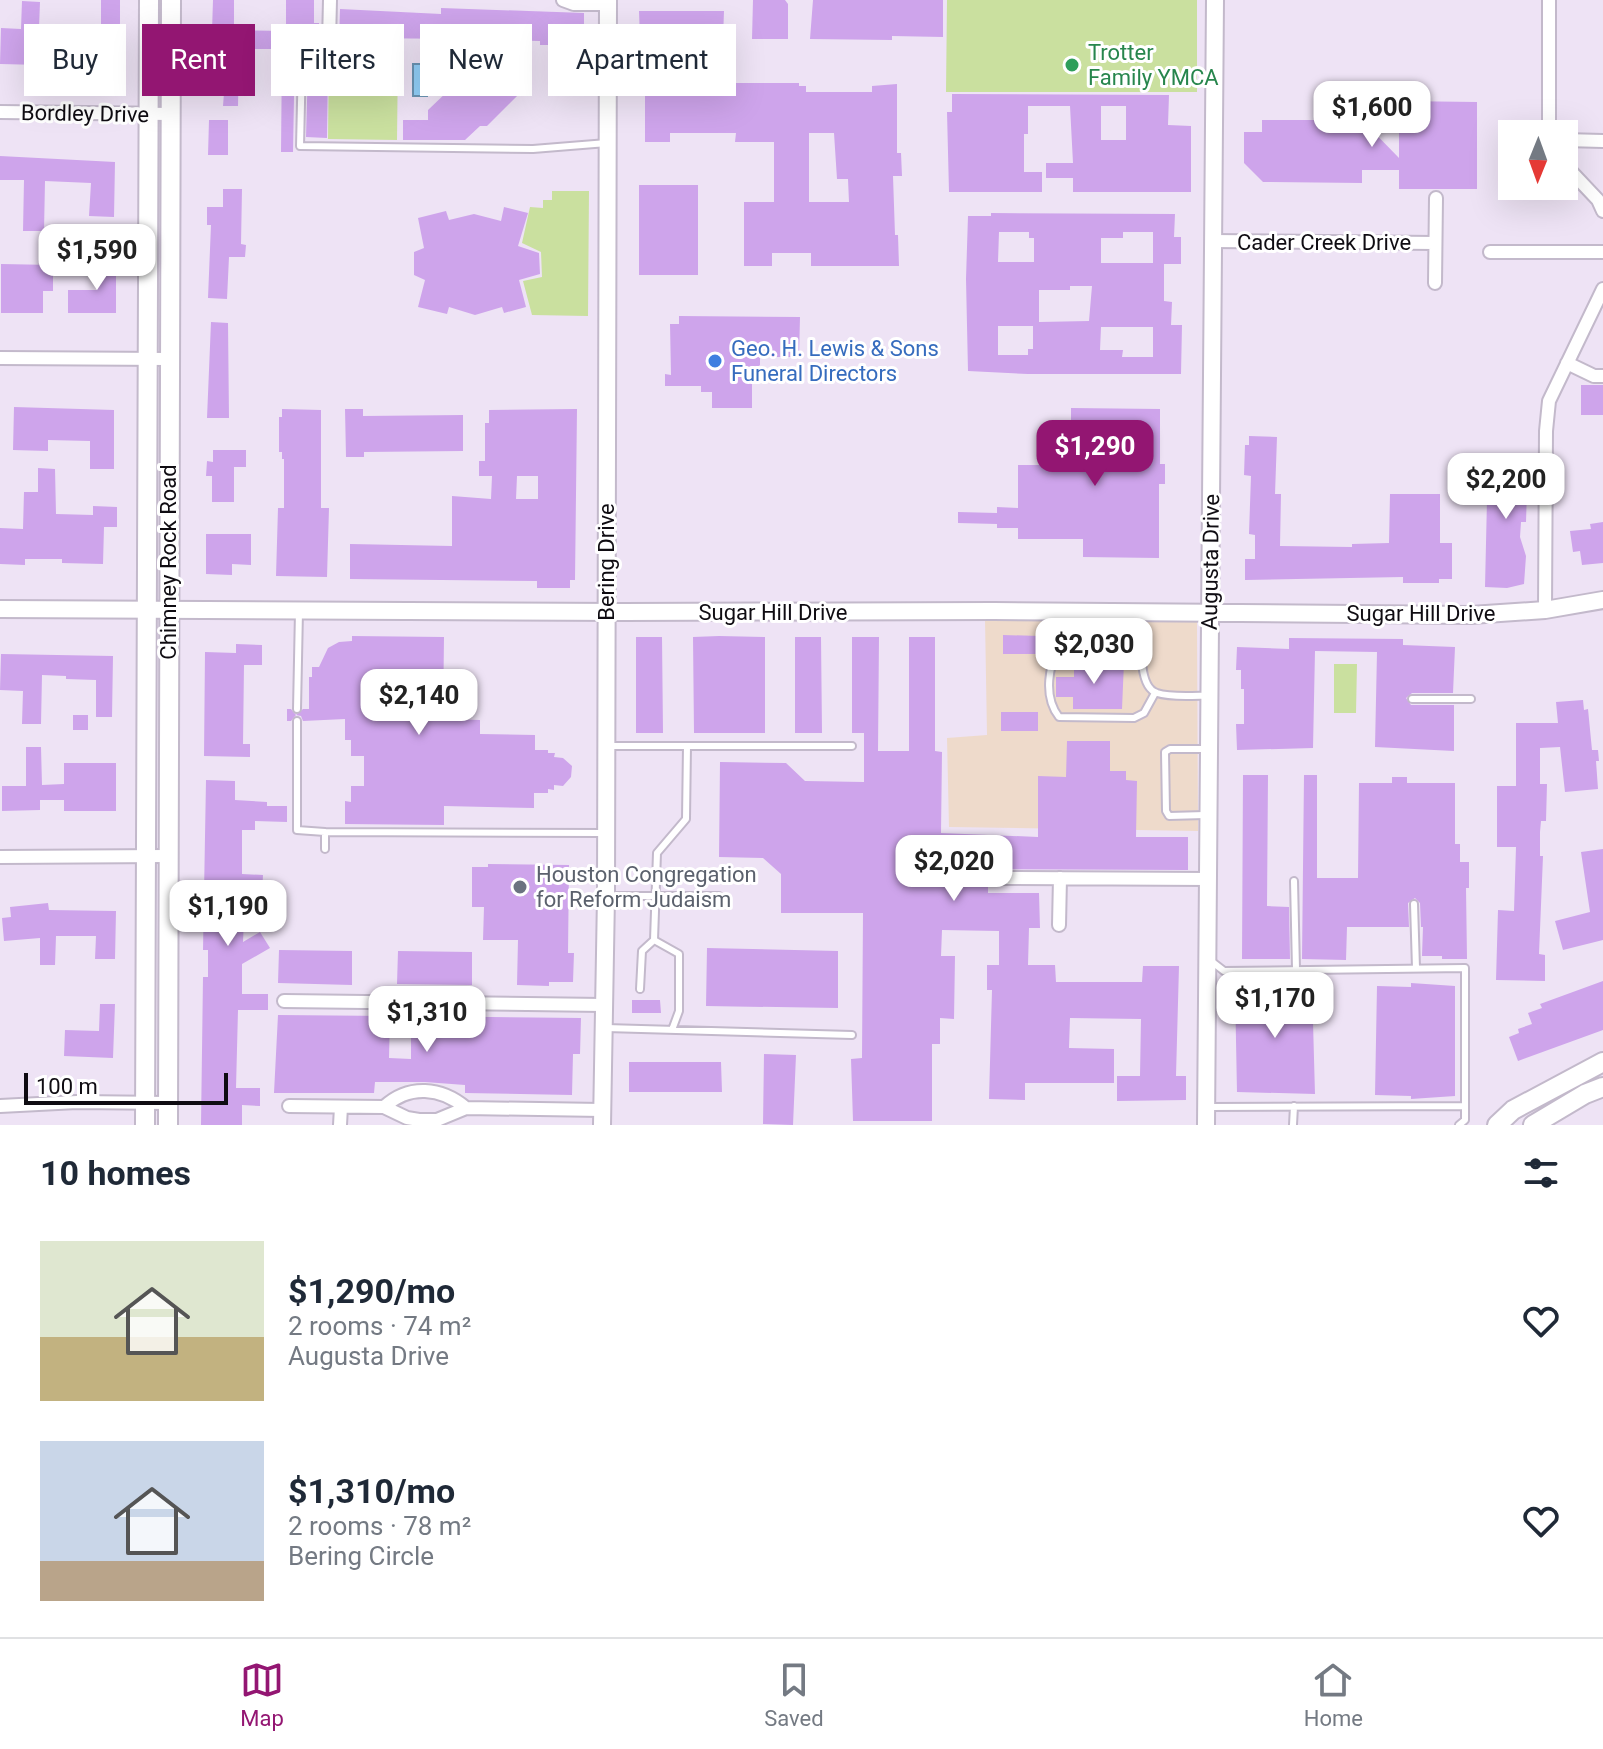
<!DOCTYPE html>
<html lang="en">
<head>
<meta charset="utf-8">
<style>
  body { margin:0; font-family:Roboto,sans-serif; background:#f2f2f3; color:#1f2937; height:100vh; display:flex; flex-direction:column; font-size:30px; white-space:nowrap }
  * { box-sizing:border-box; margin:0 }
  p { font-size:26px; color:#747a83 }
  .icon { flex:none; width:44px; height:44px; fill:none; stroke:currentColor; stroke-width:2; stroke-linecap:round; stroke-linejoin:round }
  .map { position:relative; height:1125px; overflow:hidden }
  .drawer { display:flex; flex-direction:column; background:#fff; flex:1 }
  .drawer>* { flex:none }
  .guide { position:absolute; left:24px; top:24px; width:800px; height:72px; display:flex; gap:16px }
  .needle { width:52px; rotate:181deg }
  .tools { position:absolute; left:1498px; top:120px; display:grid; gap:16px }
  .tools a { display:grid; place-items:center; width:80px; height:80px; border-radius:0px; background:#fff; box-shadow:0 8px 32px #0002; font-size:40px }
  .scale { position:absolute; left:24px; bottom:20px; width:204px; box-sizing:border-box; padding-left:8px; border:4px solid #0f0c12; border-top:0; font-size:22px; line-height:28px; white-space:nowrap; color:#0f0c12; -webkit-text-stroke:6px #fff; paint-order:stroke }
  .price { position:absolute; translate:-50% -68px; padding:0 18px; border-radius:16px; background:#fff; color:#222; font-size:26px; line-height:52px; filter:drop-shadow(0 2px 4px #0008) }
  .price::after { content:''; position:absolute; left:50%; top:48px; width:24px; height:18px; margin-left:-12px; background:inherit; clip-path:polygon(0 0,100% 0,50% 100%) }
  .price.selected { background:#931672; color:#fff }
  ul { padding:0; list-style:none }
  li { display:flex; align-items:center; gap:24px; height:200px; padding:0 40px }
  li span { display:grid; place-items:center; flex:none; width:224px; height:160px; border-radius:0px; color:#555 }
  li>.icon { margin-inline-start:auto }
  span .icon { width:96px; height:96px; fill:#fffc; stroke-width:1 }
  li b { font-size:34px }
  h2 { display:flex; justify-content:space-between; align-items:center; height:96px; padding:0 40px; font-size:34px }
  .tag { padding:0 28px; border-radius:0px; background:#fff; box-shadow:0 8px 32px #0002; font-size:28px; line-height:72px }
  .tag.selected { background:#931672; color:#fff }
  .dock { display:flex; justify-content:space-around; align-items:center; height:112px; border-top:2px solid #e0e1e3; background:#fff; font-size:22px; color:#747a83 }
  .dock a { display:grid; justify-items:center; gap:4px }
  .dock .selected { color:#931672 }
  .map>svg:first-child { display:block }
  .commercial { fill:#eedacb }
  .green { fill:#cae09f }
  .water { fill:#92d0f9; stroke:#6b95b4; stroke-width:2 }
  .building { fill:#cea4eb; fill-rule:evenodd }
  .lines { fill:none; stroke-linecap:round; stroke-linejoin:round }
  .service-casing { stroke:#c3b9cb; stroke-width:10 }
  .minor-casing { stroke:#c3b9cb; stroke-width:16 }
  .tertiary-casing { stroke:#c3b9cb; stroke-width:20 }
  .secondary-casing { stroke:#c3b9cb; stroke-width:22 }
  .service { stroke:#fff; stroke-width:6 }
  .minor { stroke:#fff; stroke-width:12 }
  .tertiary { stroke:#fff; stroke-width:16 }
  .secondary { stroke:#fff; stroke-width:18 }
  .leisure-dot { fill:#2e9e5b; stroke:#fff; stroke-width:3 }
  .shop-dot { fill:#3f7fe0; stroke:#fff; stroke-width:3 }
  .worship-dot { fill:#6b7280; stroke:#fff; stroke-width:3 }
  .labels { text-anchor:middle; stroke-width:6; stroke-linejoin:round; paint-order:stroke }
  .leisure-label { font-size:22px; fill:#27864d; stroke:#fff; text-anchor:start }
  .street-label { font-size:22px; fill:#0f0c12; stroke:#fff }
  .shop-label { font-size:22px; fill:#366cbe; stroke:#fff; text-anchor:start }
  .worship-label { font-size:22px; fill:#5b616d; stroke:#fff; text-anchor:start }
</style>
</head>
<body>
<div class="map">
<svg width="1603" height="1125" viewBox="0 0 1603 1125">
  <rect width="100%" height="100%" fill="#eee3f5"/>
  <!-- commercial -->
  <path class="commercial" d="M985 619H1197L1198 831 949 827 947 738 987 735Z"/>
  <!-- green -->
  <path class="green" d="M947 0H1197V92H946Z
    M329 54 398 55 397 140 328 139Z
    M552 191H589L588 316 532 315 523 281 542 277 541 252 522 243 530 207 543 208V200H552Z
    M1334 664H1357L1356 713H1334Z"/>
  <!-- water -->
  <path class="water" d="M413 64H431L436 70 427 79V96H413Z"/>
  <!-- building -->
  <path class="building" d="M101 0H120V69H77V28H101Z
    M213 0H234V30L286 31V0H314V23H319V42H295L293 152H281L282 49H239L238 106H223L224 93H210Z
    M753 0H785L788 4V39H752Z
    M813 0H943V37L892 36V40L810 39Z
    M22 1 40 2 39 28H51V42H41V65L0 64 1 28 21 29Z
    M441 8 584 13V45H540V41L491 40V36H461V39L360 38V43H339L340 9 441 14Z
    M639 11H724L723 39H640Z
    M485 62H515L518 65H531V77L520 87V93L487 126H480L465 140H403V120H428V110L449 90H456Z
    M308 66H328L327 138 306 137Z
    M645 83H670V92H735V83H799V86H806V92H872V86L897 84V153H901L902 176H893L895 235H898L899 266H811V253H772V266H744V202H774V142H735L736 133H670V142H645ZM809 133H834L837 179H848L849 202H809Z
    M952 94 1169 95 1168 125 1191 126V192H1073V178H1046V163H1073L1070 106H1028V134H1024V172H1042V192H949L947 112H952ZM1101 106H1126V140H1101Z
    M1399 101 1477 102V189H1399V170H1362V183L1263 182 1244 163V132H1262V120H1362L1399 158Z
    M209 120H228V155H208Z
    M0 156 115 162 114 217 89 216 91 183 45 181 44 231H23L24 180H0Z
    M639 185H698V275H639Z
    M223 189H242L241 244 246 245 245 257H229L227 299 208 298 211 225H207V207H223Z
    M504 207 528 213 518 246 539 253 540 274 519 280 526 307 504 313 502 307 475 315 449 307 447 314 418 307 425 280 414 275V252L424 248 418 218 446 211 449 220 474 214 501 221Z
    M991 213 1175 214 1174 237H1181V264H1164V301L1172 302 1171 325H1182L1181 374H1028L968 371 966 279 968 216H991ZM999 232H1029V238H1034V262H998ZM1123 232H1153V263H1101V238H1123ZM1070 286H1092L1089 321 1039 322V290H1070ZM998 326H1033V349H1028V355H998ZM1101 327H1153V357H1122L1123 350H1100Z
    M98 258H116V313H68V290H97Z
    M1 264 53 265V291H43V313H1Z
    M679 316 800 317 799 357H760V365L752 372V408H712V392H701V386H665V374L671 375 670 324H679Z
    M211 322 228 323 229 418H207Z
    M1581 385H1603V415H1581Z
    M14 407 114 410V469H90V441L48 440V451L13 450Z
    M1071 408 1160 409V464H1165V484H1159V558L1083 557V539H1018V528H997V524L958 523V512L997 513V507L1018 508V465H1071Z
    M282 409 321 410V508H329L327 577 276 576 278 508H284V459H282V452H279V417H282Z
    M345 409H363V416L463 415V451L364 452V457H346Z
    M577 409 575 580H570V588H537V581L350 579V544L452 546V496L491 499 492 476H479V461H485V423H489V410ZM517 476H538V499H516Z
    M1249 436 1277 437 1275 494H1281L1280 546 1352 547V544L1389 543 1390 494H1440V543H1452V579H1439V583H1403V577L1245 580V559H1255V535L1249 534 1251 476 1244 475 1245 445H1249Z
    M213 450H246V467H234V502H212V476H206L207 461 213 462Z
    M1488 456 1528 458 1526 522H1521L1520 537 1526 556 1524 584 1507 588 1485 587Z
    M38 468 55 469 56 514 93 515V506L117 507V527H104L103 564 62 563V559H25V565L0 564V528L23 529 24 492H38Z
    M1603 522V563L1582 565 1580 551 1573 552 1570 531 1591 529 1590 524Z
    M206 534H251V565L232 564V575L206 574Z
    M1003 635 1039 636V654H1003Z
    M352 636 444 637 443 719 480 720V734L535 735V750H548V753H555L554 757 563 758 572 766 571 777 563 786 554 785V790L548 789V793H534V808L444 806V825L345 824V801L351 802V786H364V756H351V740H345V719L303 721 301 716 296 715 291 721H287V709H291L296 715 303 709H309V677H312V667H319L328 648 339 642 352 641Z
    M719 636 765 637V733H694L693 637Z
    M636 637H662L663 733H636Z
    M795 637H821L822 733H795Z
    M852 637H879L878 751H909V637H935V751L942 752 941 833 1038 837V776L1066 777 1067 741H1110V771H1126V780L1137 781 1136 837H1188V870L991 869 986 871 982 877 988 886V893H1039L1040 928H1029L1028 965H1055L1056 982H1142L1143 966H1179L1176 1076H1186V1100L1117 1101V1076H1140L1141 1019 1070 1018 1069 1048 1114 1049V1083H1025V1100L989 1099 992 990H987V965H999V931L942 930 941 956H955L954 1019 940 1018V1044H932V1121H853L851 1059 862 1058 863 913H781V874L763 858 719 857 720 762 786 763 805 781 864 782V733H852Z
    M1289 638 1403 639V645L1455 647 1453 693H1412L1406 698 1411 705H1454V751L1375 747 1377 652 1315 651 1313 748 1237 750 1236 724H1244V689H1241V670H1236L1237 647 1289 649Z
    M236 644 262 645V665H244L243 744H250V757L204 756 205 652 236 653Z
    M1 654 113 656 112 717H96V680L66 679V676L42 675 41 724H22L23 691 0 690Z
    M1124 662 1122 709H1073V697H1056V677H1074V663Z
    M1583 700 1584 710 1588 709 1592 750H1598L1599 761H1596L1598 789 1565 792 1560 747 1540 748V784H1547L1546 821H1541L1540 832V856H1543L1539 954 1545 955V981L1496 980 1498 910 1514 911 1516 847H1497V786H1516V723H1558L1556 702Z
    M1001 712H1038V731H1001Z
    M73 715H88V730H73Z
    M26 747H41L42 785 64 784V763H116V811H64V800H40V810L2 811V786H26Z
    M1243 775H1268L1267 906 1289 907 1290 959H1242Z
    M1304 775H1317V878H1358L1359 783H1392V777H1407V783H1455V844H1460V862H1469V888H1466L1467 959H1442V956H1422L1423 927H1421L1420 903 1415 898 1408 903 1409 927H1347L1346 960 1302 959Z
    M206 780 235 781V800L267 802V806H287V822L255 821V830H242V874L263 875 262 894H245L243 942 260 932 270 948 242 964V994H268V1010H238L236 1088H260V1106L242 1105V1125H201L203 977H208V950H203Z
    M1603 849V940L1563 950 1555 921 1590 912 1581 852Z
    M488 864 569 865 568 953H574L573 982H549V986L517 985 518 940H483L484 907H472V867H488Z
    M48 903 49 910 116 911 115 959H95L96 936H56L55 965H40V938L4 941 2 918 11 917 10 907Z
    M707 948 838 951V1008L706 1006Z
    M279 950 352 951V985L278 983Z
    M398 951 472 952V985L397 984Z
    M1603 981V1030L1518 1061 1509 1037 1519 1033 1518 1029 1532 1024 1528 1013 1542 1008 1540 1004Z
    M1411 983 1455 986V1096L1411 1099V1096L1375 1095 1377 986 1411 987Z
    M1289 986H1312L1315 1094 1237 1092 1235 988Z
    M632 1000H660L661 1013H632Z
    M100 1004H115L113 1058 64 1056 65 1030 99 1031Z
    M278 1015 390 1016 389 1058 411 1059V1016L581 1018 580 1054H573L572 1095 465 1093V1085L425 1082H375L374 1093H274Z
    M764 1054 796 1055 793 1125 763 1124Z
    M629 1062H721L722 1092H629Z"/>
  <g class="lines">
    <defs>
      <path id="service" d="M302 60 300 146 533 149 607 143
        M1053 615V636L1059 641 1142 642
        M1142 615C1142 634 1136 687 1157 693 1172 698 1193 695 1209 696
        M1059 641C1050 666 1042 695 1059 717L1134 718 1144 713 1155 693
        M1412 699H1471
        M297 709 299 611
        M297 721V830L325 832V849
        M608 746H852
        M1205 815 1169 816 1166 811 1165 752 1170 749H1208
        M325 832 605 833
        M1294 881 1296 969
        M610 896H719
        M1414 904 1416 968
        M654 940 679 954V1011L672 1030
        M1211 961 1224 971 1465 968V1120L1459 1125
        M640 989 642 951 654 940 657 853 686 819 687 746
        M606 1028 852 1035
        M1208 1107 1464 1106
        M1293 1125 1294 1106"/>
      <path id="minor" d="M563 0 574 4H608
        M329 42 330 0
        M0 112 171 114
        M1549 134V0
        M1564 140 1603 141
        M1564 164 1598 200 1603 211
        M1212 241 1435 243
        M1490 252H1603
        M1435 283 1436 198
        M0 358 169 359
        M1567 363 1594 376H1603
        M1545 610 1546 431 1549 401 1603 289
        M0 857 167 856
        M991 878 1209 879
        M1059 925 1060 878
        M284 1001 603 1005
        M0 1106 77 1102 168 1103
        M289 1106 384 1107 407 1118 419 1120H437L466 1108C441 1087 409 1084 384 1107
        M466 1108 602 1110
        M340 1125 341 1107"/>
      <path id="tertiary" d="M0 609 623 612 994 611 1471 615 1545 610 1603 600
        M602 1125 606 896 608 0
        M1206 1125 1215 0"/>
      <path id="secondary" d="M145 1125 149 0
        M168 1125 171 0
        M1497 1125 1513 1110 1603 1062
        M1533 1125 1585 1094 1603 1087"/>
    </defs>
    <!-- service casing -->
    <use href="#service" class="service-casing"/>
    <!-- minor casing -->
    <use href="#minor" class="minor-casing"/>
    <!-- tertiary casing -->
    <use href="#tertiary" class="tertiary-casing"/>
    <!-- secondary casing -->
    <use href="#secondary" class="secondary-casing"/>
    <!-- service -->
    <use href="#service" class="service"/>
    <!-- minor -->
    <use href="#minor" class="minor"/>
    <!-- tertiary -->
    <use href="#tertiary" class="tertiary"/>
    <!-- secondary -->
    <use href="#secondary" class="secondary"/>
  </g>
  <!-- markers -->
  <circle class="leisure-dot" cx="1072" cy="65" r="8"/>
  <circle class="shop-dot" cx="715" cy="361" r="8"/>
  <circle class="worship-dot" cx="520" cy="887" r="8"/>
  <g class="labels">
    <!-- leisure labels -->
    <g class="leisure-label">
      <text x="1088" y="60">Trotter<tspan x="1088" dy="25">Family YMCA</tspan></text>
    </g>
    <!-- street labels -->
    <g class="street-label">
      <text transform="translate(85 113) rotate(1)" y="8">Bordley Drive</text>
      <text x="1324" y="250">Cader Creek Drive</text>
      <text transform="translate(168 562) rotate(-90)" y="8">Chimney Rock Road</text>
      <text transform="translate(606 562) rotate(-90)" y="8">Bering Drive</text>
      <text transform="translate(1210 562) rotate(-89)" y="8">Augusta Drive</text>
      <text x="773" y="620">Sugar Hill Drive</text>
      <text x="1421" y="621">Sugar Hill Drive</text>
    </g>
    <!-- shop labels -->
    <g class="shop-label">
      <text x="731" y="356">Geo. H. Lewis &amp; Sons<tspan x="731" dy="25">Funeral Directors</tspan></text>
    </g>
    <!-- worship labels -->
    <g class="worship-label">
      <text x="536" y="882">Houston Congregation<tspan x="536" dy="25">for Reform Judaism</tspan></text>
    </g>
  </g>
</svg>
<div class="tools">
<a><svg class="needle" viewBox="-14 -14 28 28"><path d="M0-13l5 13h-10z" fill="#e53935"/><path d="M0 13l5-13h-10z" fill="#747a83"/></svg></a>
</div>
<div class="scale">100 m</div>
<b class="price" style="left:1372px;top:149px">$1,600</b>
<b class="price" style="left:97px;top:292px">$1,590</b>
<b class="price selected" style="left:1095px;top:488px">$1,290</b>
<b class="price" style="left:1506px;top:521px">$2,200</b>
<b class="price" style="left:1094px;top:686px">$2,030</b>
<b class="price" style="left:419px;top:737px">$2,140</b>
<b class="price" style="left:954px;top:903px">$2,020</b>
<b class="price" style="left:228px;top:948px">$1,190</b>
<b class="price" style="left:1275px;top:1040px">$1,170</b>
<b class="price" style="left:427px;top:1054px">$1,310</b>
<div class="guide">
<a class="tag">Buy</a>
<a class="tag selected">Rent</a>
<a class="tag">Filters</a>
<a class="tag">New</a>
<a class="tag">Apartment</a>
</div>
</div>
<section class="drawer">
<h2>10 homes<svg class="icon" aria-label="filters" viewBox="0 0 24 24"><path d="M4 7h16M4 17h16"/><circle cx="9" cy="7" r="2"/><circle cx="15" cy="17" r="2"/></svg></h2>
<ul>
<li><span style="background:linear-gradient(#dfe7d0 60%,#c2b280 0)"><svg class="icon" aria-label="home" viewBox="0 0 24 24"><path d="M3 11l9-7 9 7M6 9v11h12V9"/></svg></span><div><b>$1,290/mo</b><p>2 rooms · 74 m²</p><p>Augusta Drive</p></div><svg class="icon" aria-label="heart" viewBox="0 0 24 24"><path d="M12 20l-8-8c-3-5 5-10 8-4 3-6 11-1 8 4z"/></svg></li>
<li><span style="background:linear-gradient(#c9d6e8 75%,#b9a48a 0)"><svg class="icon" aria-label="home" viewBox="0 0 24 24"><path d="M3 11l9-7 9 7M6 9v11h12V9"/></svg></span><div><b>$1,310/mo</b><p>2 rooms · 78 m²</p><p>Bering Circle</p></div><svg class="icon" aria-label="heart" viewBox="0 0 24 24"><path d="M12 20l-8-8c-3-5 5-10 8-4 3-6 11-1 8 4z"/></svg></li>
</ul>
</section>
<nav class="dock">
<a class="selected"><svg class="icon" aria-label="map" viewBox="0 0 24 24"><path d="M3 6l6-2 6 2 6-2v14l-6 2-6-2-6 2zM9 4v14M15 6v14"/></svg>Map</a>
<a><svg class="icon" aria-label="saved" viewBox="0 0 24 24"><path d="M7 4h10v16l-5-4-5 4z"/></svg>Saved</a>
<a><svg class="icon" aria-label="home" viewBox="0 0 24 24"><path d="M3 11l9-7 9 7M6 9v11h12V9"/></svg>Home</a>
</nav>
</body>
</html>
